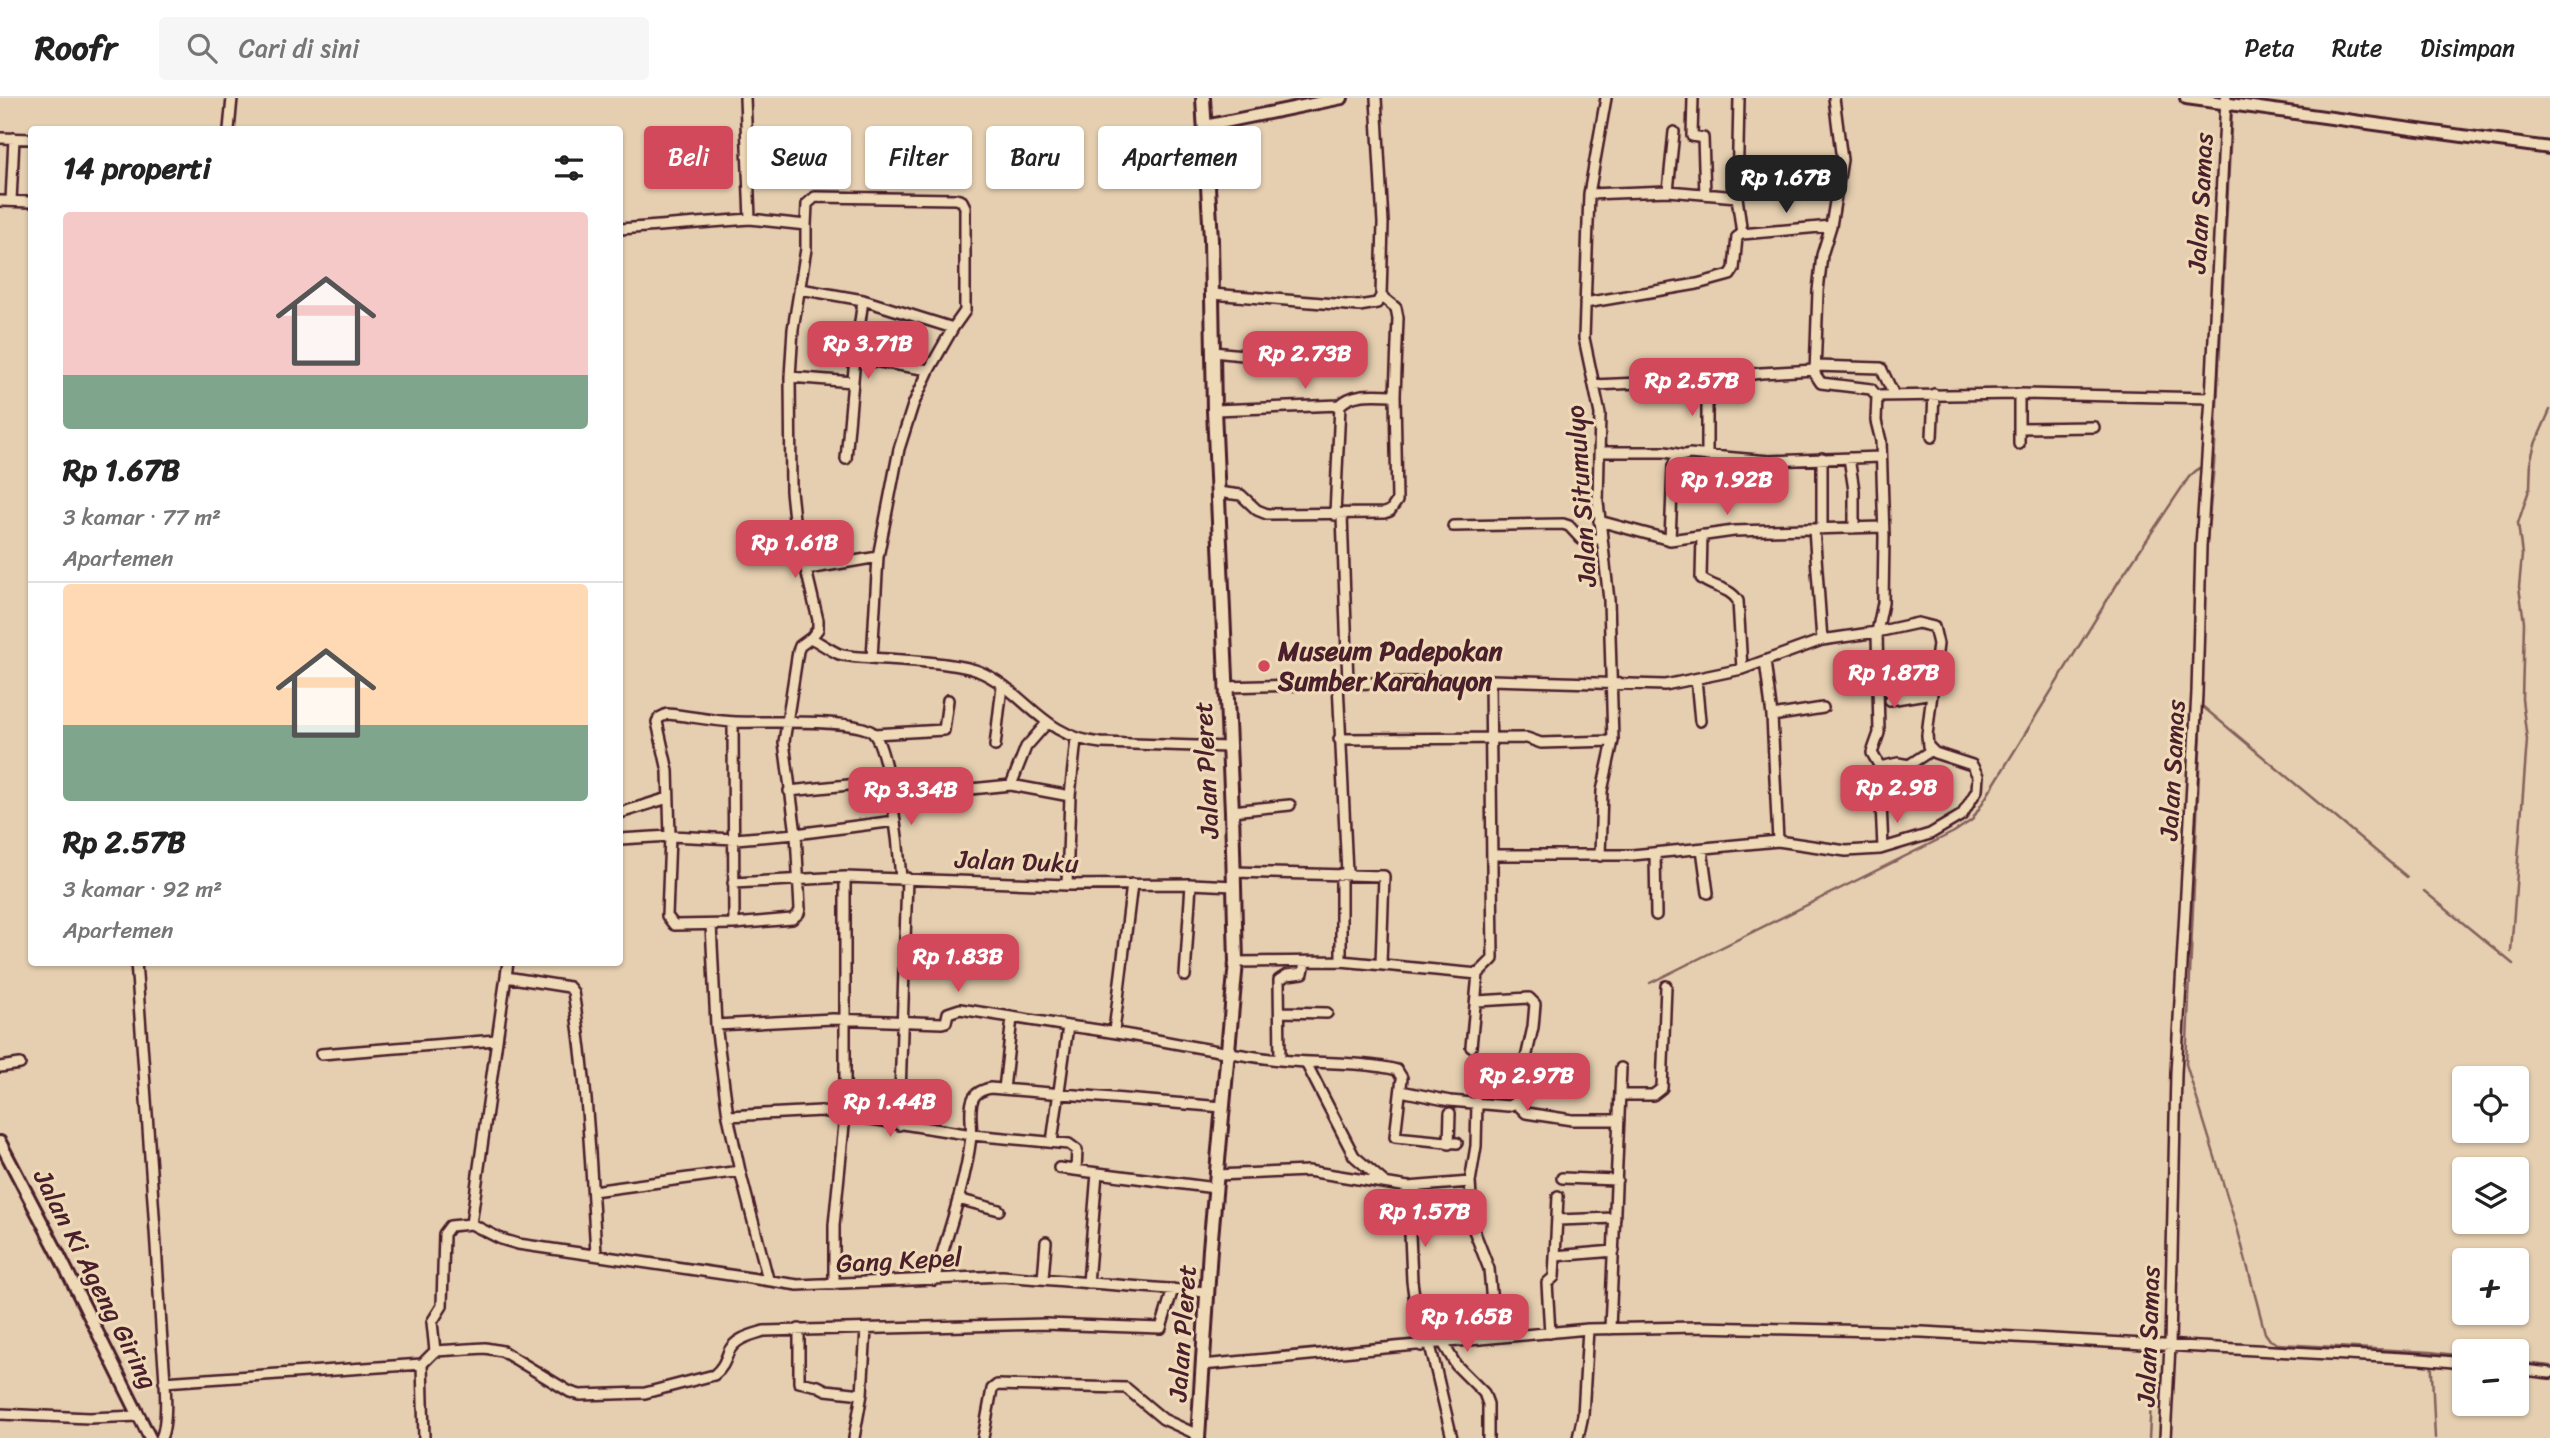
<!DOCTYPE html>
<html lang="id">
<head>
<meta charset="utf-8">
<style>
  body { margin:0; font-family:Sriracha,sans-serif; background:#f6f6f6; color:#222; height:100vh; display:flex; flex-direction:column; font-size:26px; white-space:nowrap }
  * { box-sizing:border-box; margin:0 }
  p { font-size:23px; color:#767676 }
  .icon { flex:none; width:38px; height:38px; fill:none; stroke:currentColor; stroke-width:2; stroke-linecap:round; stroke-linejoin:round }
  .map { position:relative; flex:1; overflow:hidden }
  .details { position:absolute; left:28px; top:28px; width:595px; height:840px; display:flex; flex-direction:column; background:#fff; border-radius:7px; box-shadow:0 2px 5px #0004 }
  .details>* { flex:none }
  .banner { position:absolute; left:644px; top:28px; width:665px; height:63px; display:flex; gap:14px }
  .fabs { position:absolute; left:2452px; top:968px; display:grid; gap:14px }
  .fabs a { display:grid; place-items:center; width:77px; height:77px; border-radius:7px; background:#fff; box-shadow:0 2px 5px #0004; font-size:35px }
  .price { position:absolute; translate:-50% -60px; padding:0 16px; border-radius:14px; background:#d1495b; color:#fff; font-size:23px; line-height:46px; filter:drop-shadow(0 2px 4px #0008) }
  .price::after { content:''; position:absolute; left:50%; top:42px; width:21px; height:16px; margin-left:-10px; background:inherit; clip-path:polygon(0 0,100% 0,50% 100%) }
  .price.current { background:#222; color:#fff }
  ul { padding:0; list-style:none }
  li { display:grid; align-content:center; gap:14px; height:371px; padding:0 35px }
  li+li { border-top:2px solid #e0e0e0 }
  li span { display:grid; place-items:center; height:217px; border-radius:7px; color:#555 }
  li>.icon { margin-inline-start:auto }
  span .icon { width:126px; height:126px; fill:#fffc; stroke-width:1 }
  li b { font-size:30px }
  h2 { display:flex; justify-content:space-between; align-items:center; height:84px; padding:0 35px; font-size:30px }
  .chip { padding:0 24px; border-radius:7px; background:#fff; box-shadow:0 2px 5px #0004; font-size:24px; line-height:63px }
  .chip.current { background:#d1495b; color:#fff }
  header { display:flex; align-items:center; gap:42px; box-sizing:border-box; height:98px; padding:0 35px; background:#fff; border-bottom:2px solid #e0e0e0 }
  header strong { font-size:33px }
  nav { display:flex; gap:38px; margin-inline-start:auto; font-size:24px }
  .search { width:490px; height:63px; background:#f6f6f6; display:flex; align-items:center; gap:18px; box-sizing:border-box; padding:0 24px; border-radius:7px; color:#767676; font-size:26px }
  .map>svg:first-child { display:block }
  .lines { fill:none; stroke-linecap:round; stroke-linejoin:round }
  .stream { stroke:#84605c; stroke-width:2.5 }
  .minor-casing { stroke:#4a1f2b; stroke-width:14 }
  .tertiary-casing { stroke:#4a1f2b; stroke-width:16 }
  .secondary-casing { stroke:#4a1f2b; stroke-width:18 }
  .minor { stroke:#efdab8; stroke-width:9 }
  .tertiary { stroke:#efdab8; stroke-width:10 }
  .secondary { stroke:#efdab8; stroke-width:12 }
  .poi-dot { fill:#d1495b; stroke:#efdab8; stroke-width:2.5 }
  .labels { text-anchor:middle; stroke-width:6; stroke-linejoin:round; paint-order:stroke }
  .street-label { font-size:26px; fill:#4a1f2b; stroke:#efdab8 }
  .poi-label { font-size:26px; font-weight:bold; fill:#4a1f2b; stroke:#efdab8; text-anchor:start }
</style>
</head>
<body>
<header>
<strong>Roofr</strong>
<div class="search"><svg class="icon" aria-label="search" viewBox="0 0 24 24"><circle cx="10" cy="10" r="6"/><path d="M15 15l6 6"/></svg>Cari di sini</div>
<nav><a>Peta</a><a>Rute</a><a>Disimpan</a></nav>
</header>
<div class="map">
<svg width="2550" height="1340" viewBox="0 0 2550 1340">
  <rect width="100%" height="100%" fill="#e5cfb0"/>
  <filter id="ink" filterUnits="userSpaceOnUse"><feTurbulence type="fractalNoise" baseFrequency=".0143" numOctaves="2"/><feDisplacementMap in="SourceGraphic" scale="14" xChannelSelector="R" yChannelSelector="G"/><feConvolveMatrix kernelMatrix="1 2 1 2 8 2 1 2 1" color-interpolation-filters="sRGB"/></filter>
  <g filter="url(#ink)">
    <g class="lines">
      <!-- stream -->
      <path class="stream" d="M2232 10 2214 367 2206 454 2202 608 2186 966 2238 1133 2265 1235 2270 1242 2278 1246 2431 1254 2464 1258
        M2202 608 2407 779
        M2424 793 2513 866
        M2511 854 2527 642 2522 601 2524 524 2519 489 2522 457 2518 425 2530 389 2531 361 2535 346 2550 312
        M1650 885 1954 734 1972 722 2119 483 2189 379 2199 370 2204 369
        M2431 1254 2435 1340
        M2516 1264 2550 1268
        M2149 1340 2153 1269"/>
      <defs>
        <path id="minor" d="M745 0 750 121 806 127V151L793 231 790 279 791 393 794 421 818 522V531L811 540C820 545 830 552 839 556 849 559 861 559 871 560 898 562 954 564 978 573 1025 592 1041 639 1101 645L1228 649
          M1693 0 1692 38 1703 40 1705 96
          M1834 0 1842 62 1831 128 1822 157 1818 193 1815 276 1821 285 1871 291 1877 298 1876 323 1881 343 1884 439 1883 505 1877 534 1879 635 1872 655 1880 669 1898 665 1909 667 1930 653
          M229 32 232 0
          M0 40 32 41
          M1668 93 1674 34
          M1589 96 1668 93 1737 99
          M0 103 32 104
          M11 103 14 40
          M806 127 807 106 815 99 956 101 962 103 965 109V213L953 230 929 272 913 307 899 351 878 459 872 560
          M620 131 750 121
          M1742 136 1831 128
          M800 191 863 202 953 230
          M1212 196 1359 208 1377 205 1381 198 1383 125 1376 0
          M1585 205 1697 186 1730 177 1734 171 1737 139 1742 136 1737 99 1739 0
          M1213 254 1324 265
          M855 260 929 272
          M1815 268 1881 270 1894 297
          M790 279 853 284
          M1707 282V358
          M1594 287 1707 282 1761 275 1815 272
          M2019 296V346
          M1877 298 2019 296 2211 300
          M1214 312 1340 307C1354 293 1376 297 1395 297
          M2019 330 2094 329
          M1932 339 1934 296
          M1601 354H1665L1683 357
          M1849 360 1854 392V430
          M846 361 855 260 863 202
          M1217 394 1241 397 1257 412 1267 416 1384 415 1390 413 1397 403 1395 297 1398 220 1396 210 1381 198
          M1335 417 1340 307
          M1342 417 1348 585
          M1599 423 1670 442 1734 433 1883 429
          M1453 428 1563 426 1569 428 1581 441H1601
          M1814 431 1822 542
          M1822 431V360
          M1702 437 1701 480C1712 490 1730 489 1738 503L1742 571
          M1670 442 1673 368 1677 359 1689 356 1769 363 1880 359
          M808 471 878 459
          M1765 563 1772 618 1778 743
          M1696 581 1700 623
          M1338 585 1347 775
          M1225 589 1490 582 1665 587 1742 571 1822 542 1877 534 1918 525 1934 529 1938 546 1927 637 1928 648 1935 655 1972 667 1978 678 1977 692 1962 717 1930 736 1880 751 1846 753 1778 743 1632 757H1492
          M1890 602 1932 595
          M1772 618 1823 610
          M733 624 734 826
          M874 636 944 632 948 602
          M1339 641 1527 640 1541 645 1613 643
          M995 648 1002 588
          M1011 687 1026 649 1047 625
          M789 693 888 683
          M891 699 1011 687 1070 698
          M1881 705 1883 750
          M1232 713 1290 707
          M620 715 668 700
          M895 723 796 736 735 741 670 738 668 673 657 624 659 620 667 616C690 618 713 623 736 624 761 625 858 620 873 635 889 651 899 753 901 780
          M620 741 670 738 667 818 674 827 734 826 792 821 799 815 800 811 796 736 784 644 798 553 800 548 811 540
          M1702 751 1708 795
          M1655 755 1656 817
          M1600 758 1602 693 1613 643 1609 502 1598 404 1600 316 1584 240 1589 96 1606 0
          M1234 774 1384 778 1381 866
          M733 785 845 779 1067 787 1191 786 1234 788
          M1067 787 1070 698 1076 641
          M711 827 716 927 833 921 942 925 946 924 948 915 960 911 1068 928
          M1341 863V776
          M136 864C145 986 154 1107 161 1228 162 1254 171 1319 161 1340
          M1236 864 1341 863 1478 876
          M1185 878 1191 786
          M506 879 569 889 573 894C587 980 591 1068 596 1156
          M1280 914 1327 915
          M716 927 728 1018 740 1073 768 1181
          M1114 933 1132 786
          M1471 949 1478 876 1493 861 1490 582
          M321 956 496 942
          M1280 962 1279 882 1287 877 1303 875 1305 864
          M1306 965 1354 1058 1384 1084
          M0 969 20 966
          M1004 991 1012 920
          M1401 993 1450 1003 1508 1008 1516 1005 1533 929 1535 906 1529 900 1477 903
          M1620 997H1653L1662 990 1666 888
          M1477 1004 1476 1048 1470 1084 1473 1130 1489 1171 1495 1239
          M1516 1005 1526 1015 1572 1022H1619
          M728 1018 821 1013 972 1037 1069 1046 1077 1052 1076 1072
          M899 1027 907 780
          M1052 1044 1068 928C1139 936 1208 954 1280 962 1316 966 1363 963 1397 972L1402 980 1395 1039 1457 1045
          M1449 1046 1450 1015
          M1059 1070 1215 1090
          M1217 1077 1308 1073 1408 1089
          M1562 1080 1617 1082
          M593 1093 740 1073
          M958 1101 999 1112
          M1557 1122 1615 1120
          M471 1126 501 1141 518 1146 798 1187 1002 1178 1207 1194
          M1555 1158 1614 1153
          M1043 1181 1046 1144
          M934 1182C948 1135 965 1088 971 1039 973 1027 968 1013 973 1001 976 994 983 992 990 990L1223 1009
          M1088 1185 1097 1075
          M834 1186V1127L845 1017V779
          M799 1231V1284L818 1288 826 1292 862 1296
          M1610 1231 1621 970
          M1550 1235 1547 1185 1554 1179 1558 1098
          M1443 1245 1456 1267 1484 1295 1488 1306V1340
          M1430 1247 1452 1340
          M1421 1248 1412 1183 1408 1089 1470 1084
          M435 1253 485 1250 502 1253 570 1294 580 1297 645 1295 714 1277C723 1270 725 1263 729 1253 736 1240 751 1237 764 1233L1045 1226 1161 1230 1173 1191
          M1202 1267 1588 1231 1698 1229 1922 1234 2421 1261 2464 1265
          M2516 1271 2550 1275
          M164 1284 422 1266
          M0 1316 89 1320 139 1318
          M424 1340 422 1266 435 1253 432 1224 442 1208 444 1136 450 1128 471 1126 508 864
          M854 1340 862 1296 866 1231
          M983 1340 992 1291 997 1287 1126 1290 1163 1321 1198 1337
          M1578 1340 1583 1317 1588 1231
          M2165 1340 2170 1248 2176 975 2197 595 2201 448 2211 300 2226 0"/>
        <path id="tertiary" d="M2186 0 2550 50
          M1205 28 1342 0
          M0 1044 57 1153 150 1340"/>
        <path id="secondary" d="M1198 1340 1210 1151 1236 864 1232 713 1214 312 1211 142 1203 0"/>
      </defs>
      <!-- minor casing -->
      <use href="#minor" class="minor-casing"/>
      <!-- tertiary casing -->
      <use href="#tertiary" class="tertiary-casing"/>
      <!-- secondary casing -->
      <use href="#secondary" class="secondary-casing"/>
      <!-- minor -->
      <use href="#minor" class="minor"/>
      <!-- tertiary -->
      <use href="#tertiary" class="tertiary"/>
      <!-- secondary -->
      <use href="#secondary" class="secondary"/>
    </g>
  </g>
  <!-- markers -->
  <circle class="poi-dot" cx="1264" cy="568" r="7"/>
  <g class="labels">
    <!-- street labels -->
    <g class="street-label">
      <text transform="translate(2200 105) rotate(-87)" y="9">Jalan Samas</text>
      <text transform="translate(1581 398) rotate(-94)" y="9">Jalan Situmulyo</text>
      <text transform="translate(1206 672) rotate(-93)" y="9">Jalan Pleret</text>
      <text transform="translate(2172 672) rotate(-87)" y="9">Jalan Samas</text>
      <text transform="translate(1017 763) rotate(2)" y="9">Jalan Duku</text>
      <text transform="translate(899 1162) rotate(-3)" y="9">Gang Kepel</text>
      <text transform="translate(96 1181) rotate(63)" y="9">Jalan Ki Ageng Giring</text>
      <text transform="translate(1182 1235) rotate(-86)" y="9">Jalan Pleret</text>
      <text transform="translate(2148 1238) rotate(-88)" y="9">Jalan Samas</text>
    </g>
    <!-- poi labels -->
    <g class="poi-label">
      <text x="1278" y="562">Museum Padepokan<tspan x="1278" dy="30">Sumber Karahayon</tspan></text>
    </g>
  </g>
</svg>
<div class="fabs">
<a><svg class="icon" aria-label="locate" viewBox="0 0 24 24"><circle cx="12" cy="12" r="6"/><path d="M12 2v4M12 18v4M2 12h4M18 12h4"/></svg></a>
<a><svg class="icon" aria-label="layers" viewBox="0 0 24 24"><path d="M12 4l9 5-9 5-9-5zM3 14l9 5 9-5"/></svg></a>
<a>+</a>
<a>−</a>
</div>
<b class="price current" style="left:1786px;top:117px">Rp 1.67B</b>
<b class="price" style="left:868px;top:283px">Rp 3.71B</b>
<b class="price" style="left:1305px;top:293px">Rp 2.73B</b>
<b class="price" style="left:1692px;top:320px">Rp 2.57B</b>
<b class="price" style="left:1727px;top:419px">Rp 1.92B</b>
<b class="price" style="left:795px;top:482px">Rp 1.61B</b>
<b class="price" style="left:1894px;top:612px">Rp 1.87B</b>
<b class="price" style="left:1897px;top:727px">Rp 2.9B</b>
<b class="price" style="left:911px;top:729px">Rp 3.34B</b>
<b class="price" style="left:958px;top:896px">Rp 1.83B</b>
<b class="price" style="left:1527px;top:1015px">Rp 2.97B</b>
<b class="price" style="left:890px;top:1041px">Rp 1.44B</b>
<b class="price" style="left:1425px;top:1151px">Rp 1.57B</b>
<b class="price" style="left:1467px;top:1256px">Rp 1.65B</b>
<div class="banner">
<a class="chip current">Beli</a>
<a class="chip">Sewa</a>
<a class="chip">Filter</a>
<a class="chip">Baru</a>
<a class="chip">Apartemen</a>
</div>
<section class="details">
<h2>14 properti<svg class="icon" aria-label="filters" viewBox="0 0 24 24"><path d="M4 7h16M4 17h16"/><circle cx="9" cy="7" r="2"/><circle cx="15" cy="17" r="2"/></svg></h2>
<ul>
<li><span style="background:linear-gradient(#f6c9c9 75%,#7fa58c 0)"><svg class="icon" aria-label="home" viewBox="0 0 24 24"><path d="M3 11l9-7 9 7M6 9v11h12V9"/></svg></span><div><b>Rp 1.67B</b><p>3 kamar · 77 m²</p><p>Apartemen</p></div></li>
<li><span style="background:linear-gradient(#ffd9b3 65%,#7fa58c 0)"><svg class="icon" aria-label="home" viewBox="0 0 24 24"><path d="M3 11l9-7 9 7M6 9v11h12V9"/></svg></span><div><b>Rp 2.57B</b><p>3 kamar · 92 m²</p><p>Apartemen</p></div></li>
</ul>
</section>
</div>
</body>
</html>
